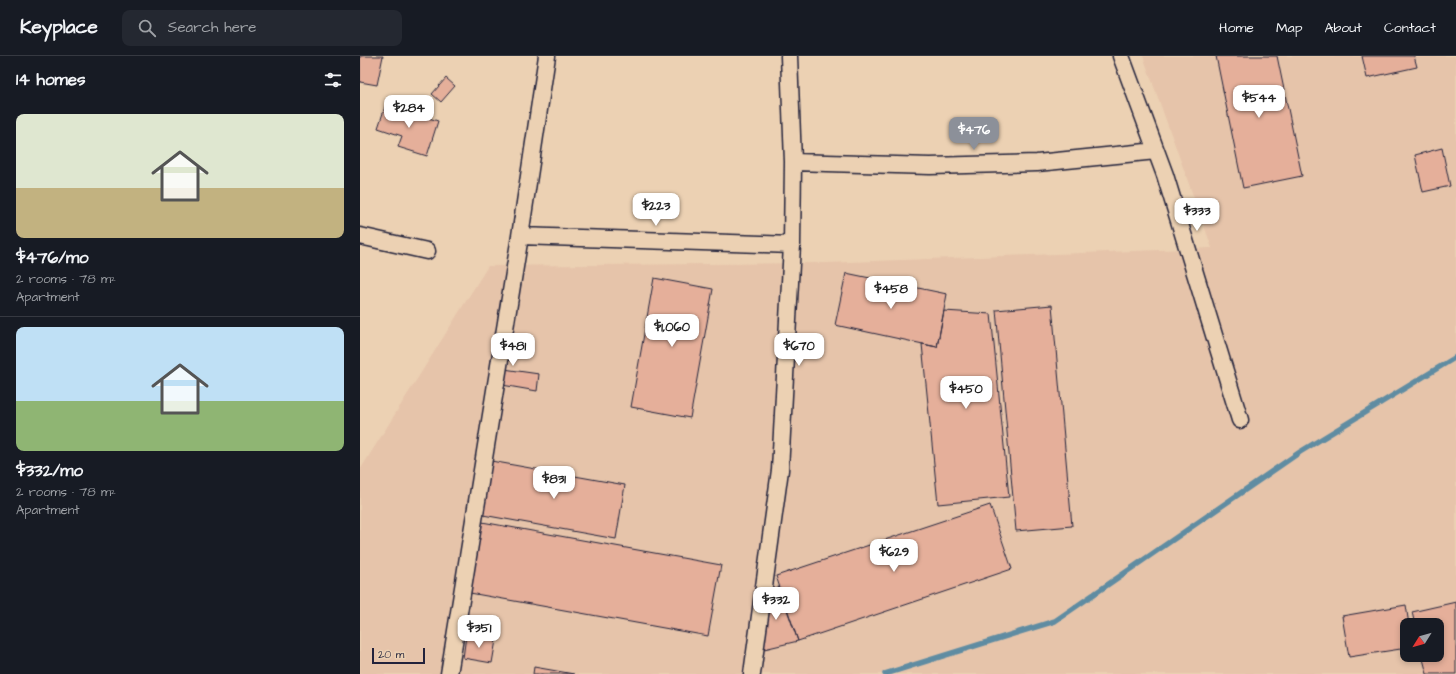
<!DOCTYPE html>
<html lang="en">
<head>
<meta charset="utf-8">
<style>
  body { margin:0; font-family:"Architects Daughter",sans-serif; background:#242831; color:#f1f3f6; height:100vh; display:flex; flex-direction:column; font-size:15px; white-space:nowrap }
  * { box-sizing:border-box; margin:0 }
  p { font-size:13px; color:#9ea1a6 }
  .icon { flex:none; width:22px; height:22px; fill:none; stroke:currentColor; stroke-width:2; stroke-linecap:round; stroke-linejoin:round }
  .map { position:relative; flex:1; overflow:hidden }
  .drawer { display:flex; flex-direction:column; background:#171b24; width:360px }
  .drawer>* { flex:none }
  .needle { width:26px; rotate:233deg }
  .fabs { position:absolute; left:1040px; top:562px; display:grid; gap:8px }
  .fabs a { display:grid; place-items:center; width:44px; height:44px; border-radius:8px; background:#171b24; box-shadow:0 2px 6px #0003; font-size:20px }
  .scale { position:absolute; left:12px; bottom:10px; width:53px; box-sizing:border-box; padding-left:4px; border:2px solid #22223b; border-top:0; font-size:11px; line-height:14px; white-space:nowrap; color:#22223b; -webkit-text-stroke:3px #ecd1b3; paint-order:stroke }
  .price { position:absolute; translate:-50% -34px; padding:0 9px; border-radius:8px; background:#fff; color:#222; font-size:13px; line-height:26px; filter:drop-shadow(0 1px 2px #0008) }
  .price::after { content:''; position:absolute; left:50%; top:24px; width:12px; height:9px; margin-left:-6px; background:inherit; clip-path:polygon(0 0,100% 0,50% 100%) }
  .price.selected { background:#8c9099; color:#fff }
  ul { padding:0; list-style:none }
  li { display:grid; align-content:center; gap:8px; height:212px; padding:0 16px }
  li+li { border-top:1px solid #363941 }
  li span { display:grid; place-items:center; height:124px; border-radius:8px; color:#555 }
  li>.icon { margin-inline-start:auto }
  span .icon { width:72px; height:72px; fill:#fffc; stroke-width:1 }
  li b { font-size:17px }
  h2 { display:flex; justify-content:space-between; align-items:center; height:48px; padding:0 16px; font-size:17px }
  header { display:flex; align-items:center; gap:24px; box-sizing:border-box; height:56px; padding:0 20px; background:#171b24; border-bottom:1px solid #363941 }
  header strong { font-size:19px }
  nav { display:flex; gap:22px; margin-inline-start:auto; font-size:14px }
  .search { width:280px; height:36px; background:#242831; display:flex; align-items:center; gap:10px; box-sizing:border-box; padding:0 14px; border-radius:8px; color:#9ea1a6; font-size:15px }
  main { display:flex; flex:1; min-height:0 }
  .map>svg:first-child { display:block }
  .built { fill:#e6c4aa; fill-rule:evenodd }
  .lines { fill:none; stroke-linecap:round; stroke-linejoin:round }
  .stream { stroke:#5e8ca2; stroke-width:5.5 }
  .building { fill:#e5af9a; stroke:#22223b }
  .minor-casing { stroke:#22223b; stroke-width:19 }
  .minor { stroke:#ecd1b3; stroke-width:16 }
</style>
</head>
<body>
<header>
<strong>Keyplace</strong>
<div class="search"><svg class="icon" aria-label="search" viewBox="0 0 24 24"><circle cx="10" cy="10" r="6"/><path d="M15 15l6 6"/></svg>Search here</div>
<nav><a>Home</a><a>Map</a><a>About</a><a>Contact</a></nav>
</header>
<main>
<section class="drawer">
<h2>14 homes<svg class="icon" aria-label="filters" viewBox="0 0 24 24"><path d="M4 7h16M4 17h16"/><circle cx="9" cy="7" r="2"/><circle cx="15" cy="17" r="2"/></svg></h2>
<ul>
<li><span style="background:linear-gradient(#dfe7d0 60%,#c2b280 0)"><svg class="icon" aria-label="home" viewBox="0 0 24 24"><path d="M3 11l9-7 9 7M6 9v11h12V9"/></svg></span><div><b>$476/mo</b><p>2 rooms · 78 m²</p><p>Apartment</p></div></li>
<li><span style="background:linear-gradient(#bfe0f5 60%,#8fb573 0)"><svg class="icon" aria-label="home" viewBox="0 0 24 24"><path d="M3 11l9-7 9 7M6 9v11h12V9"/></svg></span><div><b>$332/mo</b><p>2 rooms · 78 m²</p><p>Apartment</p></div></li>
</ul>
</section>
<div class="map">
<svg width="1096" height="618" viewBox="0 0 1096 618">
  <rect width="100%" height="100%" fill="#ecd1b3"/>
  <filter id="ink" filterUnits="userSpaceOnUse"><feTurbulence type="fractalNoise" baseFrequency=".025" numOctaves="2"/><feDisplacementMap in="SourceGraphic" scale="8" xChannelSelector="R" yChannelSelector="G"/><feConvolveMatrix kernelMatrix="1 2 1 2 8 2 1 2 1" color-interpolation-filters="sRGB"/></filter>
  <g filter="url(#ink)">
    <!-- built -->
    <path class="built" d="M783 0H1096V618H0V414L128 210 464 207 852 192ZM1047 569H1077V599H1047Z"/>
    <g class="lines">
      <!-- stream -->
      <path class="stream" d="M525 618 695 565 940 396 1096 301"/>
    </g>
    <!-- building -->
    <path class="building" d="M0 0H23L17 29 0 26Z
      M856 0H917L942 120 883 132Z
      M1002 0H1054L1057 11 1007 22Z
      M86 22 95 30 81 46 72 38Z
      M26 48 78 65 67 100 38 91 42 80 18 72Z
      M1082 92 1090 130 1063 136 1055 99Z
      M486 217 587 238 577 291 475 269Z
      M294 222 353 233 330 362 271 351Z
      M692 249 712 470 656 475 636 254Z
      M584 255 631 258 649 441 578 448 562 288 577 291Z
      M144 313 179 318 177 335 142 329Z
      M131 405 265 429 256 483 123 459Z
      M630 449 652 513 438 585 416 520Z
      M122 466 361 509 348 580 110 537Z
      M419 531 438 585 400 594 405 534Z
      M1096 546V618H1067L1062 599H1077V569H1055L1052 556Z
      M1046 549 1049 569H1047V592L989 601 982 560Z
      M106 580 136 584 132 607 103 602Z
      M174 611 214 618H173Z"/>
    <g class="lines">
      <defs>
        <path id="minor" d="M761 0 805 119 880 364
          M433 106 570 110 677 107 796 95
          M0 180 67 195
          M160 180 432 189
          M89 618 160 180 187 0
          M392 618 420 414 432 189 433 106 429 0"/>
      </defs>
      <!-- minor casing -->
      <use href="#minor" class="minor-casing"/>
      <!-- minor -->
      <use href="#minor" class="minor"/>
    </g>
  </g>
</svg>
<div class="fabs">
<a><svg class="needle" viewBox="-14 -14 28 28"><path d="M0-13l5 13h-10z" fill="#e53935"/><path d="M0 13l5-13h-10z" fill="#9ea1a6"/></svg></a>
</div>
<div class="scale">20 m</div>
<b class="price" style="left:899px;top:63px">$544</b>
<b class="price" style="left:49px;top:73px">$284</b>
<b class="price selected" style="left:614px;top:95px">$476</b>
<b class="price" style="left:296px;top:171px">$223</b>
<b class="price" style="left:837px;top:176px">$333</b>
<b class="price" style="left:531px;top:254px">$458</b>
<b class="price" style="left:312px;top:292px">$1,060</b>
<b class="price" style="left:153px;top:311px">$481</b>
<b class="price" style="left:439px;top:311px">$670</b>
<b class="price" style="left:606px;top:354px">$450</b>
<b class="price" style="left:194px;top:444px">$831</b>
<b class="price" style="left:534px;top:517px">$629</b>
<b class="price" style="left:416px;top:565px">$332</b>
<b class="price" style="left:119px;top:593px">$351</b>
</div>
</main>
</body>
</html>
